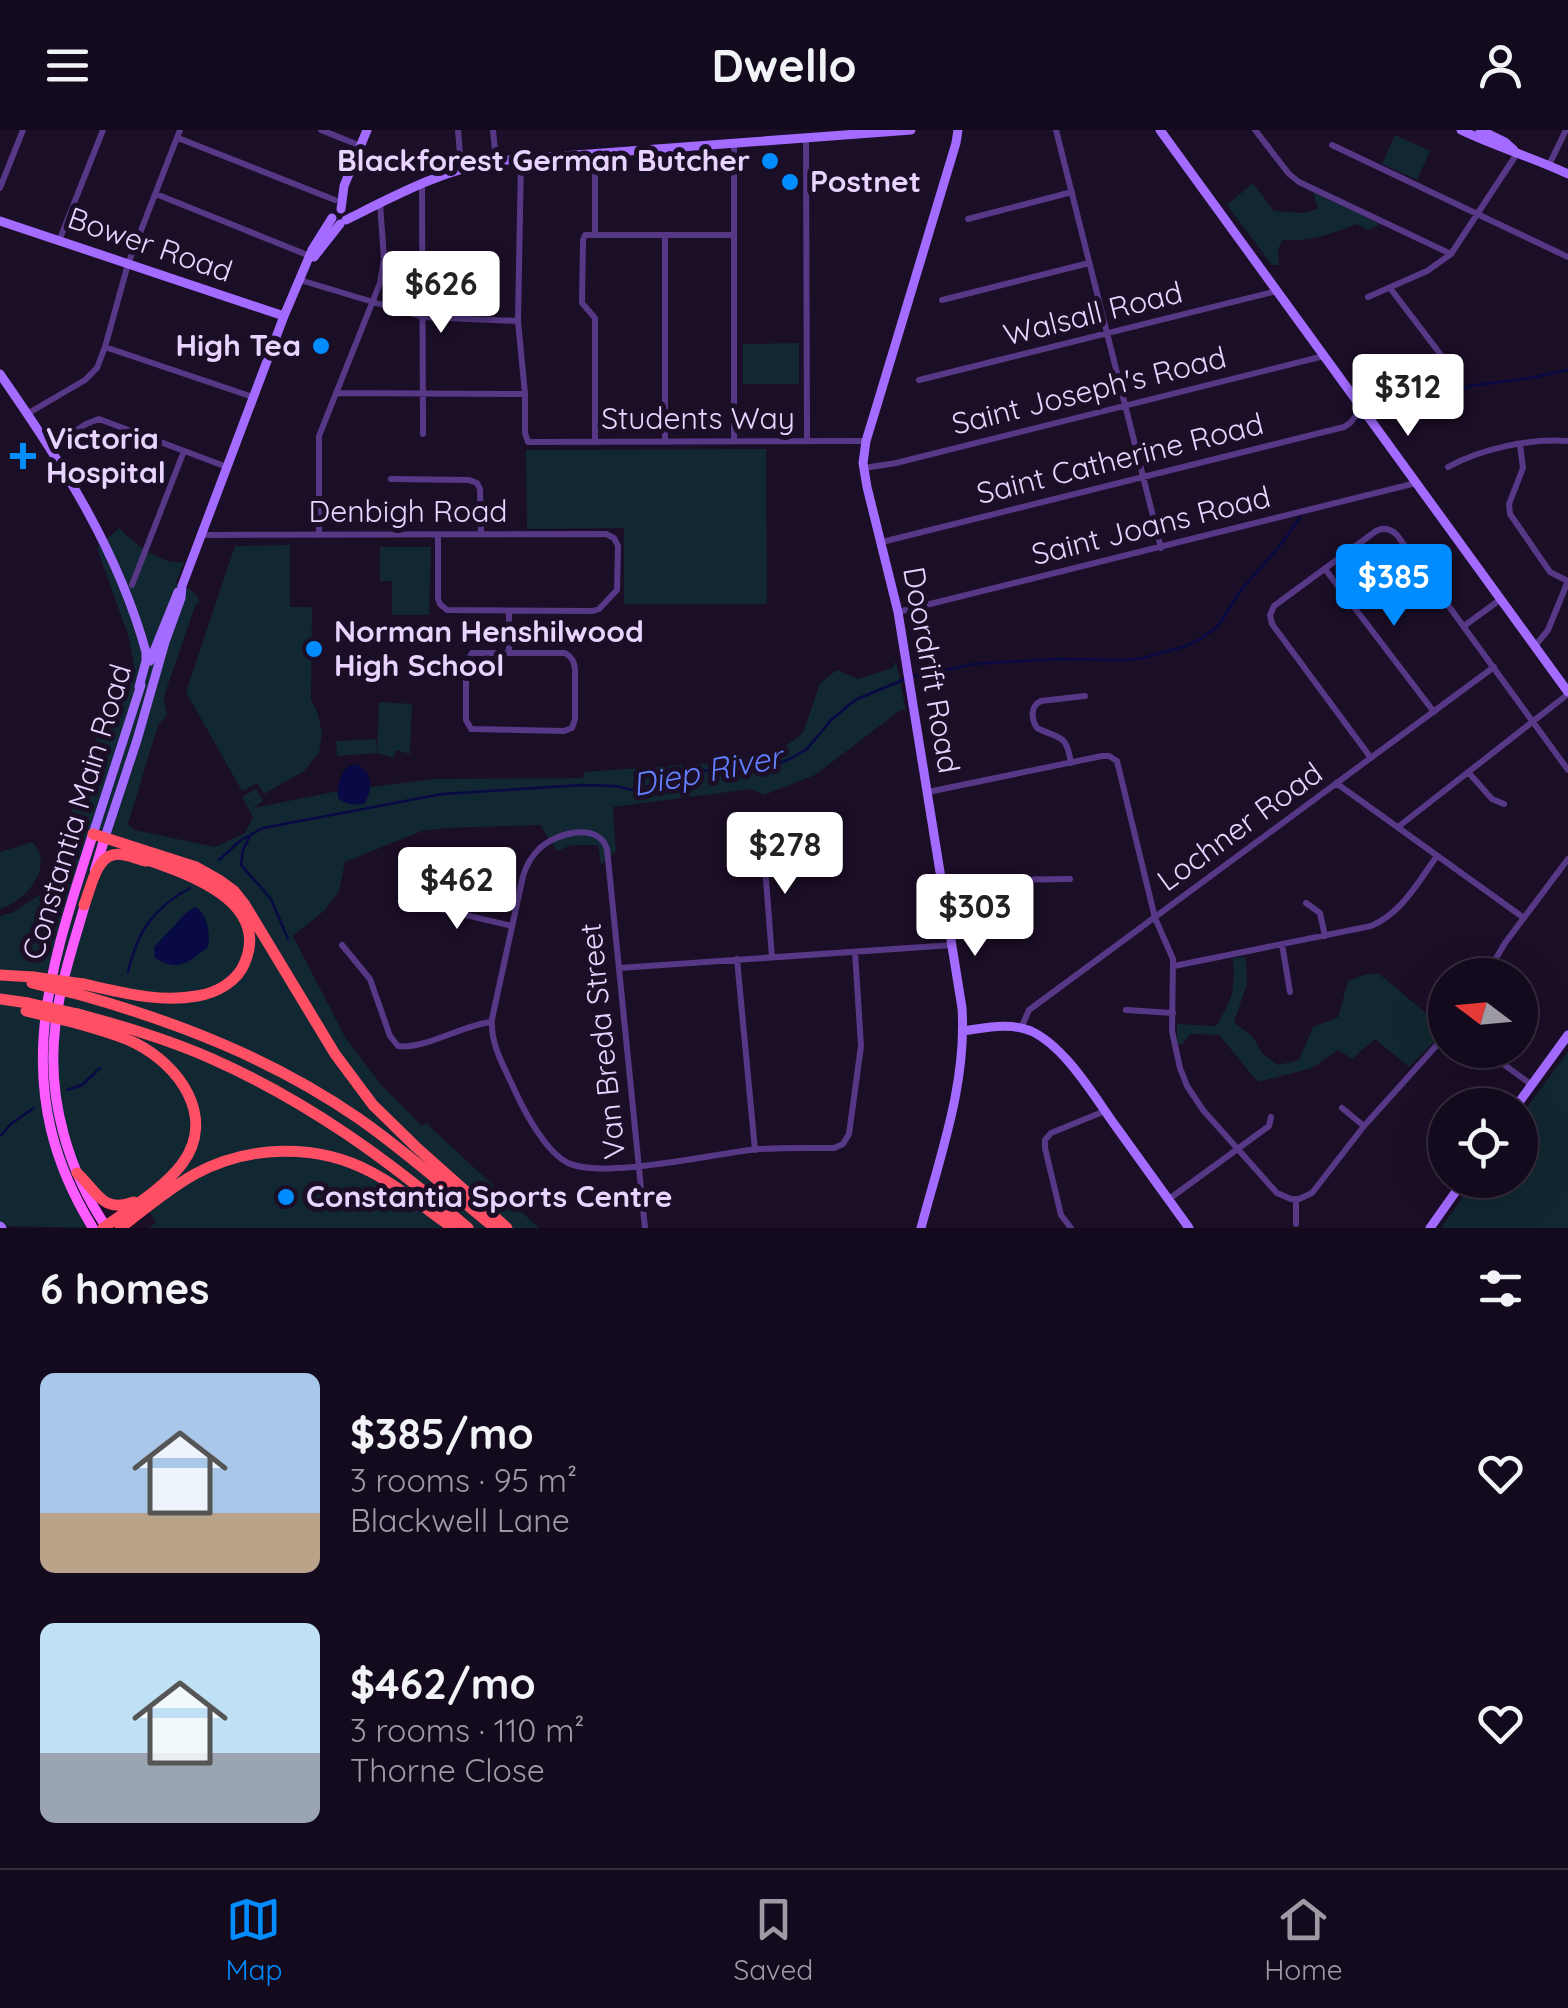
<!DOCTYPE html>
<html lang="en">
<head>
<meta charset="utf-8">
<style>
  body { margin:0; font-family:Quicksand,sans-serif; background:#1d1326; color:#f1f3f6; height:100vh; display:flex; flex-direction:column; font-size:38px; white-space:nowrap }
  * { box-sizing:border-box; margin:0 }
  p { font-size:32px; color:#9d9aa4 }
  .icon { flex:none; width:55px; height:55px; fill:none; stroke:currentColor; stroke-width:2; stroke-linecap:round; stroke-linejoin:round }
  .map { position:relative; height:1098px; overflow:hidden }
  .details { display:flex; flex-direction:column; background:#140a1d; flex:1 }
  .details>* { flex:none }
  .needle { width:65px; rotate:286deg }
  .buttons { position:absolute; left:1428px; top:828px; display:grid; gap:20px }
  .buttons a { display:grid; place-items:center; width:110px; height:110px; border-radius:50%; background:#140a1d; box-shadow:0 10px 40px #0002,0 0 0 2px #332b3b; font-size:50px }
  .price { position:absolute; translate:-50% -85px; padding:0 22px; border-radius:10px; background:#fff; color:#222; font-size:32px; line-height:65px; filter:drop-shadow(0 2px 5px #0008) }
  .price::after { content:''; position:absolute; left:50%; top:60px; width:30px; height:22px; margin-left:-15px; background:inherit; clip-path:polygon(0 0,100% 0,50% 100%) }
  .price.active { background:#008bff; color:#fff }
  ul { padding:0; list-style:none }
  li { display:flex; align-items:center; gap:30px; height:250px; padding:0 40px }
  li span { display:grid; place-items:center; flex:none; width:280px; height:200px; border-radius:15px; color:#555 }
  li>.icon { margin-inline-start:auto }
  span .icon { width:120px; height:120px; fill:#fffc; stroke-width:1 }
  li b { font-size:42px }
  h2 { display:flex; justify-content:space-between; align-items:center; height:120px; padding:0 40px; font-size:42px }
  header { display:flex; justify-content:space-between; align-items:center; height:130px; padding:0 40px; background:#140a1d; font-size:45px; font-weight:800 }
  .menu { display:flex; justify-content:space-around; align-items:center; height:140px; border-top:2px solid #332b3b; background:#140a1d; font-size:28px; color:#9d9aa4 }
  .menu a { display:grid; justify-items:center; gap:5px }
  .menu .active { color:#008bff }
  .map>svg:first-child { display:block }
  .green { fill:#112731 }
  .water { fill:#080945 }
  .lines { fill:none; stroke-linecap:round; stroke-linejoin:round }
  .stream { stroke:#080945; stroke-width:2.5 }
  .street { stroke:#573887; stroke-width:6 }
  .secondary { stroke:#a36bff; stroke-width:9 }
  .primary { stroke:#fc5bff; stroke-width:10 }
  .highway { stroke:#ff4f65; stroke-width:11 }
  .highway-bridge { stroke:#ff4f65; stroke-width:11 }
  .poi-dot { fill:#008bff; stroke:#1b0e27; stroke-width:4 }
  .labels { text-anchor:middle; stroke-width:10; stroke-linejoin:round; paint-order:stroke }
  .poi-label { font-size:30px; font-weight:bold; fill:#e8d4ff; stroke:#1b0e27; text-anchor:start }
  .street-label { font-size:30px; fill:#e8d4ff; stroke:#1b0e27 }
  .water-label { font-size:32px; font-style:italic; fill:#627fff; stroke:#1b0e27 }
</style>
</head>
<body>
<header><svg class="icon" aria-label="menu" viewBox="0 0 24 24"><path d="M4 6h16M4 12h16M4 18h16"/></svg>Dwello<svg class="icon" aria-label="person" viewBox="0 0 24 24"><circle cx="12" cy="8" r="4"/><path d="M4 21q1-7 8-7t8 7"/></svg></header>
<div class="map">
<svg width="1568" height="1098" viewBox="0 0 1568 1098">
  <rect width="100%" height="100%" fill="#1b0e27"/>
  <!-- green -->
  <path class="green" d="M1395 5 1430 21 1417 50 1382 34Z
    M1253 53 1274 81 1302 83 1318 79 1313 62 1380 94 1368 100 1357 94C1332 104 1309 112 1282 110L1278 120 1279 135H1272L1227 75Z
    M799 213V254H743V214Z
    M766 319 767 474H624V398L527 399 526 320Z
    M119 398C136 415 161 435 184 432L176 453C186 458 200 461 199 474H196L165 563 164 571 167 585 158 595 128 694 135 700 215 717 245 703 253 687 242 667 256 659 263 671 253 678 338 661 433 649 583 648 584 642 769 629 803 603 820 553 837 540 858 549 892 538 896 531 906 581 902 579 815 645 764 665 751 659 613 677 616 721 601 735 598 715H572L557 721 540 695 446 698 422 701 345 732 339 761 324 781 293 806 345 907 383 957 422 996 426 993 539 1098H149L156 1092 141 1070 115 1076 77 1044 67 1051 93 1098 0 1096V786L14 782 54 755 65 708 73 697C65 655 113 578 135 542L129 508 97 418Z
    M290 415V477H312L311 569 318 584 322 604 319 623 304 641 264 664 257 653 242 661 186 562 235 416Z
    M380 417H431L429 485H392V451H380Z
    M379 572 412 574 410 624 396 620 393 628 377 623 337 626 336 611 376 609 377 622Z
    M32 712C56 735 26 772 0 779V722Z
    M1246 827 1247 854 1234 892 1253 907 1262 923 1278 935 1299 930 1313 897 1338 887 1348 851 1364 845 1378 843 1445 899V901L1409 937 1375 909 1352 929 1338 920 1312 938 1258 952 1219 905 1190 904 1183 914H1177V894L1216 896C1233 869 1235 860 1233 828Z
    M1568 921V1098H1441L1475 1050H1520V987Z"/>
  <!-- water -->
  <path class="water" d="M356 634C373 643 373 658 365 673 354 676 347 675 338 668 337 655 341 636 356 634Z
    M195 777C207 782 211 805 208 817 188 832 179 843 155 828L154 817 187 782Z"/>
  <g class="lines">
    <!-- stream -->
    <path class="stream" d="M1373 281 1380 276 1410 273 1432 265 1460 260 1470 256 1530 248 1568 240
      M1358 292 1363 288
      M912 547 974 534 1057 529 1127 530 1143 528 1186 516 1202 508 1218 496 1241 460 1283 412 1300 387
      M250 706 243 720 241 735 271 769 288 809
      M219 730 241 710 263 698 442 664 583 655 616 656 632 660 646 657 670 645 697 641 770 636 788 630 807 619 831 590 855 570 905 549
      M128 842C137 802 153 778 190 758
      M67 960 82 955 100 938
      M0 1006 12 993 34 978"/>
    <!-- street -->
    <path class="street" d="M321 0 361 16
      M458 0 461 38
      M493 0 496 31
      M1056 0 1161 418
      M1255 0 1289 44 1299 52 1451 124
      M178 8 335 70
      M806 9 807 311
      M734 14V311
      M1332 15 1568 127
      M595 24V105H585L583 110 582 173 595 188V312
      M521 29 518 191 525 264V303L528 312 866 311
      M1549 35 1566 0
      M422 53 423 304
      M0 58 23 0
      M156 64 310 126
      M968 89 1072 62
      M595 105H734
      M59 111 103 0
      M300 150 423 187 518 191
      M1390 158 1460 250
      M1368 167 1427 141 1451 124 1518 22
      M942 170 1089 133
      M105 217 253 267
      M919 250 1277 161
      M336 263 525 264
      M27 284 85 250 97 238 105 217 128 134 180 0
      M665 312V105
      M1520 315 1523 338 1509 374 1510 384 1550 442 1568 451
      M50 318 86 294 99 289 227 337
      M1448 337C1480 319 1531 308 1568 311
      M864 338 896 333 1324 226
      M391 349 469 350 477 353 480 359 481 404
      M201 405 606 404 614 408 618 416 617 460 599 479 593 481 447 480 440 474 438 469V405
      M319 405V306L380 153 384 129 380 73
      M882 412 1344 297 1350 293 1362 278
      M1325 439 1434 582
      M132 455 184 321
      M898 482 1416 353
      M1464 496 1501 469
      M1535 516 1548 500 1568 451
      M472 523H565C572 527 574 531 575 539V589L572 598 564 601 471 599 466 590V533Z
      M509 523V481
      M1371 628 1272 494 1270 485 1274 476 1376 401C1384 397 1391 399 1397 405L1568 640
      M1071 633C1066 603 1061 610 1037 598 1031 589 1030 576 1041 571L1085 566
      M1468 642 1492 669 1504 674
      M1336 653 1524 788
      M928 662 1102 626H1109L1117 631 1155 788 1173 829 1172 901 1180 938 1187 956 1203 980 1277 1063 1291 1069H1299L1312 1063 1364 996 1445 906
      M1398 697 1568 564
      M763 711 772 827
      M944 760 1007 750 1070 749
      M411 772 512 796
      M1306 773 1320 783 1325 806
      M1282 814 1290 862
      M342 815 370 849 390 906 398 916C423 920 463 895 491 892
      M737 829 755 1020
      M1174 836 1371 796C1402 783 1418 752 1437 726
      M619 838 952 815
      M1486 845 1505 813 1568 729
      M1126 880 1173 883
      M1021 898 1029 880 1494 537
      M1484 920 1532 955
      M1342 978 1364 996
      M1169 1069 1269 996 1271 987
      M1296 1069V1094
      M645 1098 607 719C598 691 556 703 539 719 531 727 526 736 523 746L492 889C490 915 505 938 515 961 525 983 546 1022 568 1033 601 1049 710 1025 750 1020 777 1017 806 1018 834 1018L843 1014 849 1004 861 916 855 822
      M1071 1098 1061 1085 1045 1018V1010L1051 1003 1105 981"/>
    <!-- secondary -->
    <path class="secondary" d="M1160 0 1568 562
      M1461 0C1496 17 1532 27 1568 44
      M1480 0 1505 12 1514 20
      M341 79 344 56 367 0
      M346 90C394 66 442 40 496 31L911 0
      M0 91 284 186
      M314 127 340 94
      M0 244C60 330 118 420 146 522V531L139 557
      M150 531 178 462
      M93 704 141 555
      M105 707 137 610 165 512 181 468 182 456 284 186 312 120 332 88
      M963 901C986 898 1009 892 1031 901 1066 917 1095 968 1117 998 1141 1031 1165 1065 1189 1098
      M1517 975 1568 905
      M0 1096 2 1098
      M921 1098C940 1026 967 953 962 878L898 482 867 357 863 333 866 311 877 275 956 13 958 0
      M1430 1098 1464 1050"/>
    <!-- primary -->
    <path class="primary" d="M95 740 105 707
      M86 771C74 813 59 856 55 899 47 968 68 1041 107 1098
      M93 1098C8 960 47 847 93 704"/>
    <!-- highway -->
    <path class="highway" d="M93 704 196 737 219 750 234 761 245 775 335 924 373 975 416 1017 507 1098
      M84 775C90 761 96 728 113 725 123 722 136 729 146 731
      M0 845 33 847
      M83 854C120 862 159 873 197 866 217 863 238 851 245 832 271 769 182 742 139 727
      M81 865C180 893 274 930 358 988 407 1022 450 1061 495 1098
      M0 869 28 873
      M78 884C122 896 167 909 210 928 306 970 389 1030 468 1098
      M76 893C96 899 117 904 135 913 179 935 217 987 182 1034 162 1060 129 1079 103 1098
      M77 1043C97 1061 102 1084 134 1072
      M120 1098C144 1080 168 1059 195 1044 248 1015 317 1013 371 1042 400 1057 426 1079 453 1098"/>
    <!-- highway-bridge -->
    <path class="highway-bridge" d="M33 847 83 854
      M32 853 81 865
      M28 873 78 884
      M26 881 76 893"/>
  </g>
  <!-- markers -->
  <g class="poi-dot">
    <circle cx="770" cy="31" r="10"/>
    <circle cx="790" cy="52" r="10"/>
    <circle cx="321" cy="216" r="10"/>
    <path d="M18 311h10v10h10v10h-10v10h-10v-10h-10v-10h10z"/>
    <circle cx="314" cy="519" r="10"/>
    <circle cx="286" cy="1067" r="10"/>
  </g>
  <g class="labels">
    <!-- poi labels -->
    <g class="poi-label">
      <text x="750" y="41" text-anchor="end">Blackforest German Butcher</text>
      <text x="810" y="62">Postnet</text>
      <text x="301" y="226" text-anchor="end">High Tea</text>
      <text x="46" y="319">Victoria<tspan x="46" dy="34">Hospital</tspan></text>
      <text x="334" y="512">Norman Henshilwood<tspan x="334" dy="34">High School</tspan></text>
      <text x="306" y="1077">Constantia Sports Centre</text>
    </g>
    <!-- street labels -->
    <g class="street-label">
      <text transform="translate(150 115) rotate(19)" y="10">Bower Road</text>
      <text transform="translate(1093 184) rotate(-14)" y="10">Walsall Road</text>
      <text transform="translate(1089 261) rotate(-14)" y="10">Saint Joseph's Road</text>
      <text x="698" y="299">Students Way</text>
      <text transform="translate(1120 329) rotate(-14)" y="10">Saint Catherine Road</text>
      <text x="408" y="392">Denbigh Road</text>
      <text transform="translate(1151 396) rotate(-14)" y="10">Saint Joans Road</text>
      <text transform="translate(931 540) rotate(80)" y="10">Doordrift Road</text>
      <text transform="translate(77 682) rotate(-73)" y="10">Constantia Main Road</text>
      <text transform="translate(1240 697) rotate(-36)" y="10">Lochner Road</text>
      <text transform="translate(603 911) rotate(-96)" y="10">Van Breda Street</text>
    </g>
    <!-- water labels -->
    <g class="water-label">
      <text transform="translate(707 641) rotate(-11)" y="11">Diep River</text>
    </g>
  </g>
</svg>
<div class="buttons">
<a><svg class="needle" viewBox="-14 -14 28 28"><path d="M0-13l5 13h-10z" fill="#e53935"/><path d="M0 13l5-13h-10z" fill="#9d9aa4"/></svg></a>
<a><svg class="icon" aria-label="locate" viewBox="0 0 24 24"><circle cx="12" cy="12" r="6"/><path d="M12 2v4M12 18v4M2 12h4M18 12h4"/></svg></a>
</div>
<b class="price" style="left:441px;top:206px">$626</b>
<b class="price" style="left:1408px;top:309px">$312</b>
<b class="price active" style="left:1394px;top:499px">$385</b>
<b class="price" style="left:785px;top:767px">$278</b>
<b class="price" style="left:457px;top:802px">$462</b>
<b class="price" style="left:975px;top:829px">$303</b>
</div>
<section class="details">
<h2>6 homes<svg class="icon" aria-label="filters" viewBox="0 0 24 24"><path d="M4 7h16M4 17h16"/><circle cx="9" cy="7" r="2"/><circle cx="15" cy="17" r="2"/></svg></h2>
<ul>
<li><span style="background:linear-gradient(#a9c7e8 70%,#b9a48a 0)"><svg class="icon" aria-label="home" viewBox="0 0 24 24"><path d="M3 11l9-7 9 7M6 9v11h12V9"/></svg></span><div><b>$385/mo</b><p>3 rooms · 95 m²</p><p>Blackwell Lane</p></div><svg class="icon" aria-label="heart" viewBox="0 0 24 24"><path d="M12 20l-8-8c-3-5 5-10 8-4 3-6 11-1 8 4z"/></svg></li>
<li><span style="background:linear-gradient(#bfe0f5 65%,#9aa5b1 0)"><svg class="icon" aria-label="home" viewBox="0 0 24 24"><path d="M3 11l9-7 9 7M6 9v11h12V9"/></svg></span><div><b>$462/mo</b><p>3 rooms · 110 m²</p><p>Thorne Close</p></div><svg class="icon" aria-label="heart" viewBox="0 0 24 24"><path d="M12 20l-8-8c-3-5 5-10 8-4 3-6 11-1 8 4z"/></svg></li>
</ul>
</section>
<nav class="menu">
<a class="active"><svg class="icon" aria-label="map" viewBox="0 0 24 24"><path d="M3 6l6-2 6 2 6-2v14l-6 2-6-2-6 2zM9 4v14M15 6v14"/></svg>Map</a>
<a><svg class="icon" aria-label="saved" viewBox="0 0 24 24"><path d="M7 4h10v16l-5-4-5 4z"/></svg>Saved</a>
<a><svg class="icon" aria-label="home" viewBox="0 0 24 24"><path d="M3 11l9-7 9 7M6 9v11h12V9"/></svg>Home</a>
</nav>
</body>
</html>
